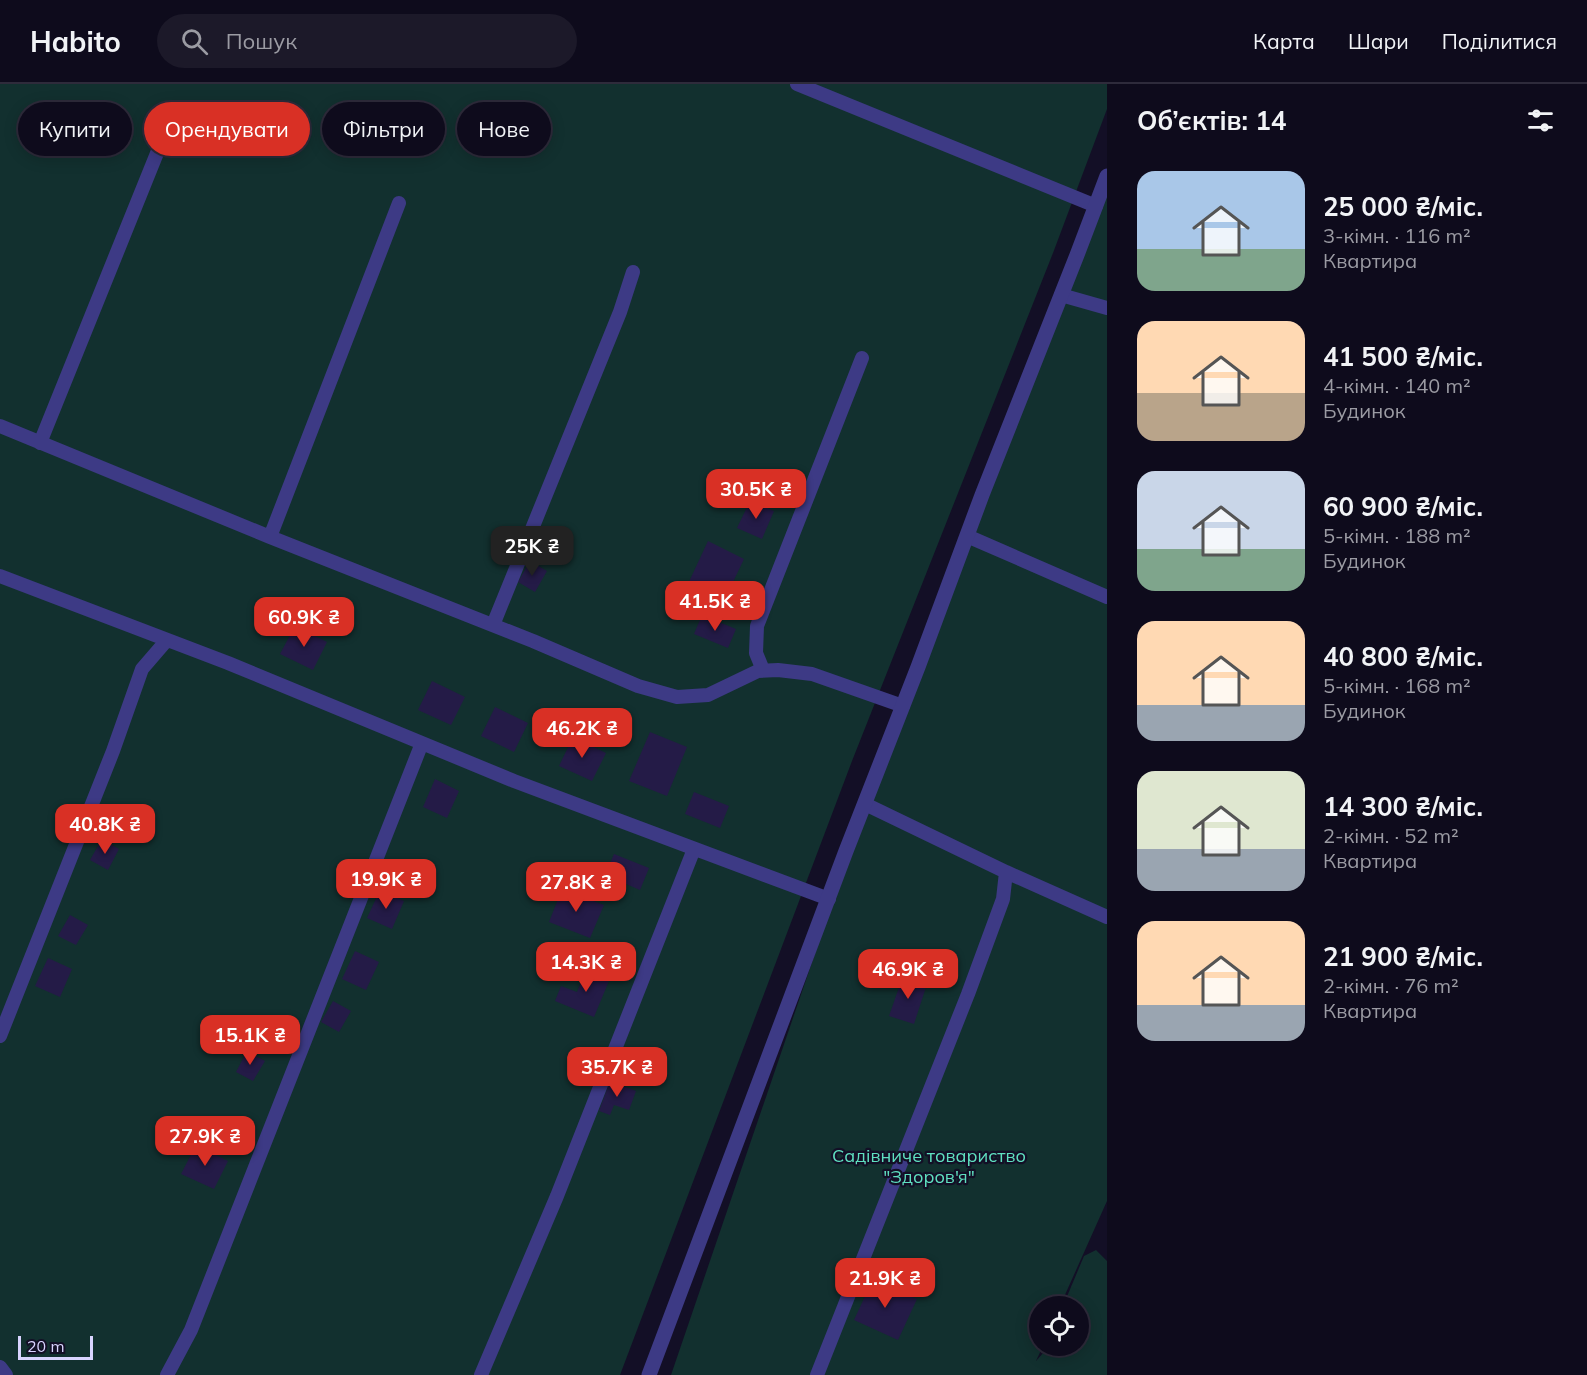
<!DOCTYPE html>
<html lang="uk">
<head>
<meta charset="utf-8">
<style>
  body { margin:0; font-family:Mulish,sans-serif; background:#1c1929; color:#f1f3f6; height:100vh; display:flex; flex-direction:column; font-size:22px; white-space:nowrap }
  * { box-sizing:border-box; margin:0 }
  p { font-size:20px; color:#9b9ba3 }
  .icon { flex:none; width:33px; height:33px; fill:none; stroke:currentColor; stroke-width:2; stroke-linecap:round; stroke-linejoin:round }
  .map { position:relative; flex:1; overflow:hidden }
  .side { display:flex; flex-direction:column; background:#0e0b1c; width:480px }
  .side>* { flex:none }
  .top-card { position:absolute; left:18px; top:18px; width:570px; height:54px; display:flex; gap:12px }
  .buttons { position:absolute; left:1029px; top:1212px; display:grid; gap:12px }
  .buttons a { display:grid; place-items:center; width:60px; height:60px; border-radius:50%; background:#0e0b1c; box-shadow:0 3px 15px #0003,0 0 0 2px #2e2b3b; font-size:30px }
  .scale { position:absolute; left:18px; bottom:15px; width:75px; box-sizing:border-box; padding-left:6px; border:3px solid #d9d4ff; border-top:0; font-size:16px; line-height:21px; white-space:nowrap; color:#d9d4ff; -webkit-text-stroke:4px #130f26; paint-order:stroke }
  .price { position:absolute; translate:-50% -51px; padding:0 14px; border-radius:12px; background:#d93025; color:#fff; font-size:20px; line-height:39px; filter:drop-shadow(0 2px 3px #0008) }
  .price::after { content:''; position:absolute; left:50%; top:36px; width:18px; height:14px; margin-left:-9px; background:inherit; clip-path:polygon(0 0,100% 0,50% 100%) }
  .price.current { background:#222; color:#fff }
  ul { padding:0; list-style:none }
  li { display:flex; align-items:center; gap:18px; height:150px; padding:0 30px }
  li span { display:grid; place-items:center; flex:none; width:168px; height:120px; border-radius:18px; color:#555 }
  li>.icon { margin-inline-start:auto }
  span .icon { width:72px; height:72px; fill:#fffc; stroke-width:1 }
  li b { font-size:26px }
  h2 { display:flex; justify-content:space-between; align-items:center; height:72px; padding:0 30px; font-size:26px }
  .chip { padding:0 21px; border-radius:27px; background:#0e0b1c; box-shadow:0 3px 15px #0003,0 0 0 2px #2e2b3b; font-size:21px; line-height:54px }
  .chip.current { background:#d93025; color:#fff }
  header { display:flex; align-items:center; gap:36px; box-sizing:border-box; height:84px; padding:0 30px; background:#0e0b1c; border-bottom:2px solid #2e2b3b }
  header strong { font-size:28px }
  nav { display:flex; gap:33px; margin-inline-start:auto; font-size:21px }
  .search { width:420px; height:54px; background:#1c1929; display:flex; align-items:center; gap:15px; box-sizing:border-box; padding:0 21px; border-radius:33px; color:#9b9ba3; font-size:22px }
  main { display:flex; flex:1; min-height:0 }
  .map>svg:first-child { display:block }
  .green { fill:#12302f }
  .building { fill:#241b47 }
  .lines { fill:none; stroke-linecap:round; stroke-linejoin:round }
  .service { stroke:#3d3a85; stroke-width:14 }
  .minor { stroke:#3d3a85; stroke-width:15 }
  .labels { text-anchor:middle; stroke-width:4.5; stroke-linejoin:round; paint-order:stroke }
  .park-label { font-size:18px; fill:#5fe0c0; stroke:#130f26 }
</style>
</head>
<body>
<header>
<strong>Habito</strong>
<div class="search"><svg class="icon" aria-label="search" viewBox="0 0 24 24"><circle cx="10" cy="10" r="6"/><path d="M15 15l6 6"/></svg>Пошук</div>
<nav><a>Карта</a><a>Шари</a><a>Поділитися</a></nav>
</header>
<main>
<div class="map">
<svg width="1107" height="1291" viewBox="0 0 1107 1291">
  <rect width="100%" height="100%" fill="#130f26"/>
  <!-- green -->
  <path class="green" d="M0 0H1107V25L1053 169 852 677 620 1291H0Z
    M1107 108V1117L1060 1222H1040V1262H1043L1036 1277 1044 1268 1047 1262H1078V1222H1063L1084 1172 1096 1166 1107 1177V1291H671L889 653Z"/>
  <!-- building -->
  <path class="building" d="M750 417 774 427 762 455 737 444Z
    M708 457 744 475 723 519 687 502Z
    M530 477 547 487 535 508 518 498Z
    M702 531 736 545 728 564 694 550Z
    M295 542 327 558 313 586 280 570Z
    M432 597 465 613 451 641 418 626Z
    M495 623 528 639 514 668 481 652Z
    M650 648 687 663 667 712 629 697Z
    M573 653 606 669 592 697 559 682Z
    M435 695 459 707 447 734 423 723Z
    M694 708 729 722 720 744 685 730Z
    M102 755 119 765 108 786 90 776Z
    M614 770 649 784 640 806 605 791Z
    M562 805 604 821 590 854 549 838Z
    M380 806 404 817 392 845 367 834Z
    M70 831 88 841 76 861 58 852Z
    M355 867 379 878 366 906 342 895Z
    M48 874 72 885 60 913 35 902Z
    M587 883 611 892 594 933 555 917 561 902 577 908Z
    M903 892 927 900 914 940 889 932Z
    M333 917 351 927 339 948 321 938Z
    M247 967 265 977 253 997 236 988Z
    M610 997 636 1007 629 1026 614 1021 610 1031 599 1027Z
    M196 1061 228 1077 214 1105 181 1090Z
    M873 1195 917 1215 898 1256 854 1236Z"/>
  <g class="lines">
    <!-- service -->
    <path class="service" d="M797 0 1096 122
      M1061 211 1107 224
      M0 342 270 453 533 557 638 602 677 613 708 611 758 587 778 586 812 590 903 622
      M40 359 174 27
      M967 452 1107 513
      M270 453 399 119
      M0 492 228 579 514 697 829 815
      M493 541 620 228 633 188
      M763 586 756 569 757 542 862 274
      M865 720 1006 788 1107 833
      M0 952 113 667 142 585 167 556
      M0 1283 6 1291
      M167 1291 191 1246 422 659
      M481 1291 557 1112 694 765
      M817 1291 968 910 1003 815 1006 788"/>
    <!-- minor -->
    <path class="minor" d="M649 1291 846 767 918 583 982 411 1077 171 1107 92"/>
  </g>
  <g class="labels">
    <!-- park labels -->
    <g class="park-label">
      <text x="929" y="1078">Садівниче товариство<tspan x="929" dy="21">"Здоров'я"</tspan></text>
    </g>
  </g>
</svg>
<div class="buttons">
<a><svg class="icon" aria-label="locate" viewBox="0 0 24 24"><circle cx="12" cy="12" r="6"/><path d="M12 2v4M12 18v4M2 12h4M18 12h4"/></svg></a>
</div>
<div class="scale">20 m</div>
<b class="price" style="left:756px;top:436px">30.5K ₴</b>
<b class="price current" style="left:532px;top:493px">25K ₴</b>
<b class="price" style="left:715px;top:548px">41.5K ₴</b>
<b class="price" style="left:304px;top:564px">60.9K ₴</b>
<b class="price" style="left:582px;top:675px">46.2K ₴</b>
<b class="price" style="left:105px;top:771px">40.8K ₴</b>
<b class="price" style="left:386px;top:826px">19.9K ₴</b>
<b class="price" style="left:576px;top:829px">27.8K ₴</b>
<b class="price" style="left:586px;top:909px">14.3K ₴</b>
<b class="price" style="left:908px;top:916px">46.9K ₴</b>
<b class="price" style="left:250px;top:982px">15.1K ₴</b>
<b class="price" style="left:617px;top:1014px">35.7K ₴</b>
<b class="price" style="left:205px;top:1083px">27.9K ₴</b>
<b class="price" style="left:885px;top:1225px">21.9K ₴</b>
<div class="top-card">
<a class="chip">Купити</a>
<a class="chip current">Орендувати</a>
<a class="chip">Фільтри</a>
<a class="chip">Нове</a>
</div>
</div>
<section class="side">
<h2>Об’єктів: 14<svg class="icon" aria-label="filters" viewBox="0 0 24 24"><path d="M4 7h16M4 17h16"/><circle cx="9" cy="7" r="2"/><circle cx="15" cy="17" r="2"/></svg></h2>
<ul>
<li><span style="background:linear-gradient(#a9c7e8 65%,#7fa58c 0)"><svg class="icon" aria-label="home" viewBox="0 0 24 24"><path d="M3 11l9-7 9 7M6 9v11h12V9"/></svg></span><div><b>25 000 ₴/міс.</b><p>3-кімн. · 116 m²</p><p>Квартира</p></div></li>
<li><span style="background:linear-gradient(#ffd9b3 60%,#b9a48a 0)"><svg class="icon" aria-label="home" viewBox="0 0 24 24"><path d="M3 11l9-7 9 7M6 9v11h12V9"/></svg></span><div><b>41 500 ₴/міс.</b><p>4-кімн. · 140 m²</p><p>Будинок</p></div></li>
<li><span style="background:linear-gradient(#c9d6e8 65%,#7fa58c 0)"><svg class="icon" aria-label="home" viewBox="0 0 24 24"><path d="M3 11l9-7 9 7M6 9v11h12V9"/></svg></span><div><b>60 900 ₴/міс.</b><p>5-кімн. · 188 m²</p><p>Будинок</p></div></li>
<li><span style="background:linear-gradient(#ffd9b3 70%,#9aa5b1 0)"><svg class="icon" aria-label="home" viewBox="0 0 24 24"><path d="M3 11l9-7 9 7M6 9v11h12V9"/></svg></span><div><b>40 800 ₴/міс.</b><p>5-кімн. · 168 m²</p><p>Будинок</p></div></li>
<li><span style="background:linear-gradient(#dfe7d0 65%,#9aa5b1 0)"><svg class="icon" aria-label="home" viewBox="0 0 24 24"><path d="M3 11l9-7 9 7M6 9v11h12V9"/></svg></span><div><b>14 300 ₴/міс.</b><p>2-кімн. · 52 m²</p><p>Квартира</p></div></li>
<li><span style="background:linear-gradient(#ffd9b3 70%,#9aa5b1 0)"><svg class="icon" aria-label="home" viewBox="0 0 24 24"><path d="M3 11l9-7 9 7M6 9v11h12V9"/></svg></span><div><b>21 900 ₴/міс.</b><p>2-кімн. · 76 m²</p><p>Квартира</p></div></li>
</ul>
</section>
</main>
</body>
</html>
